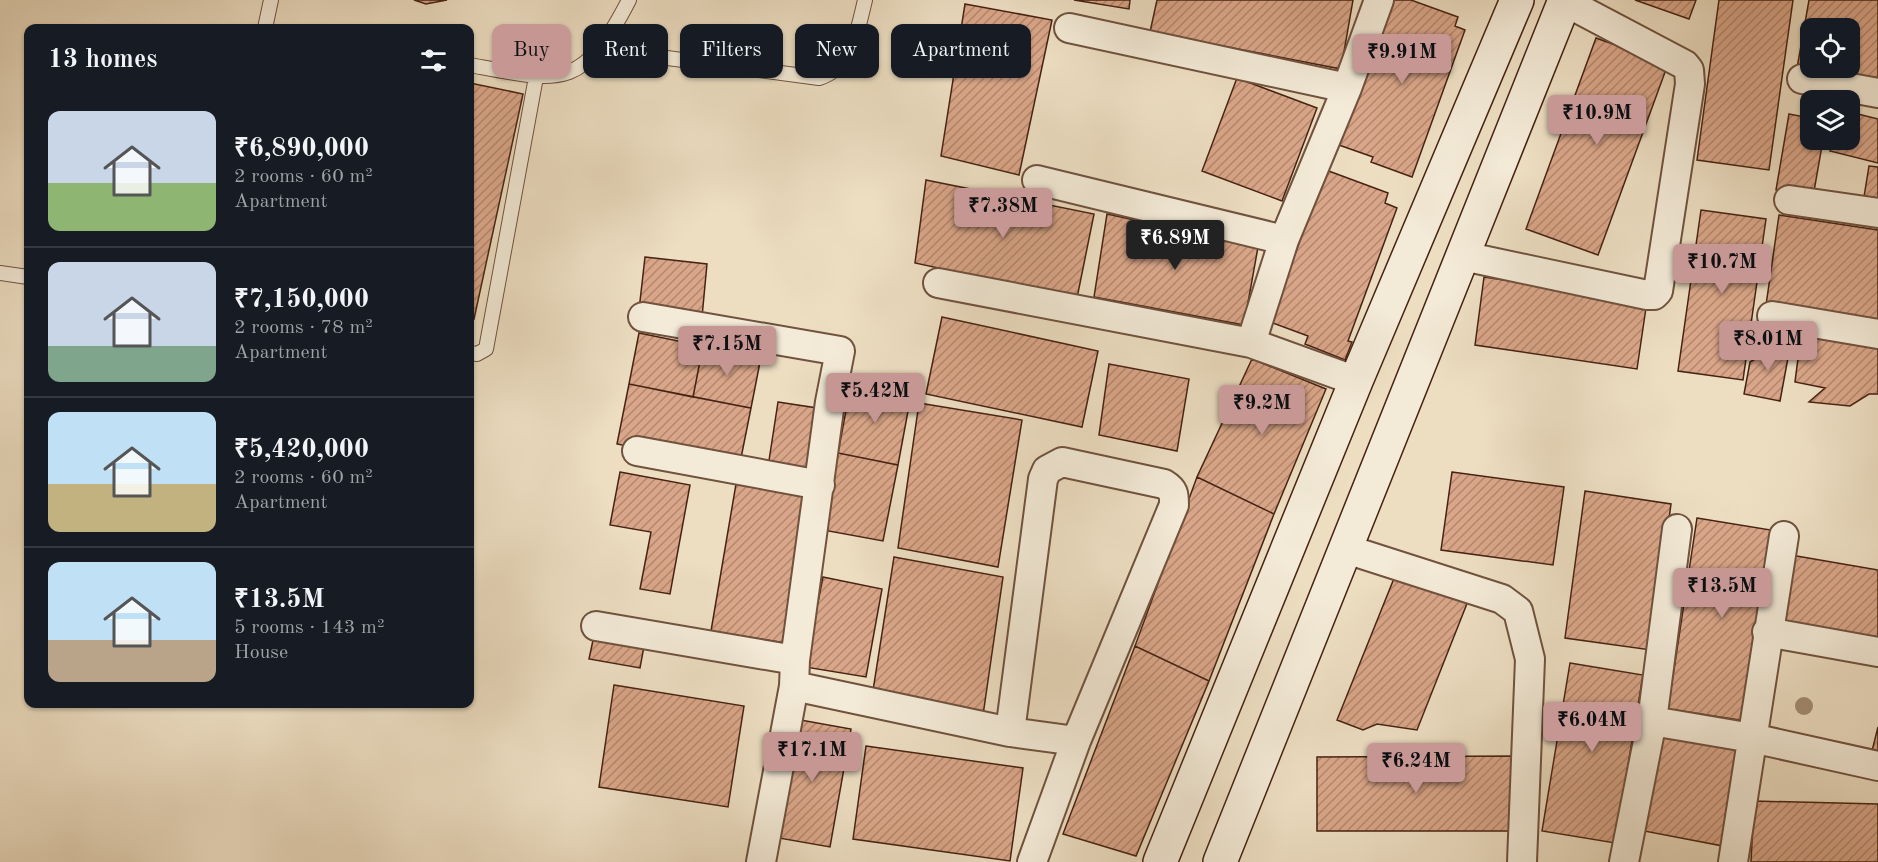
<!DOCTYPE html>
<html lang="en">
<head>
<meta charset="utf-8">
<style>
  body { margin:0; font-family:"Old Standard TT",serif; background:#242831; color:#f1f3f6; height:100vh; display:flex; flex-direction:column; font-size:22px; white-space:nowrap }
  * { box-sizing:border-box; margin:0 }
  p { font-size:20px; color:#9ea1a6 }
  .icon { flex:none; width:33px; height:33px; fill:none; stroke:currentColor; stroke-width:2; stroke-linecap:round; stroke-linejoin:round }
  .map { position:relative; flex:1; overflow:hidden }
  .panel { position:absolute; left:24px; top:24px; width:450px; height:684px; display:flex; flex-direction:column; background:#171b24; border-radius:12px; box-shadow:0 2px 4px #0004 }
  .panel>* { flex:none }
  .top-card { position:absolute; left:492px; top:24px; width:570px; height:54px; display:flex; gap:12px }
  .fabs { position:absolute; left:1800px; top:18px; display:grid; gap:12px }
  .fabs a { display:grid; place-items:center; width:60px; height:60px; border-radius:12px; background:#171b24; box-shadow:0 2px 4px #0004; font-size:30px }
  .price { position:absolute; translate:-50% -51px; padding:0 14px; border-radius:6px; background:#c59692; color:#111; font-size:20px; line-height:39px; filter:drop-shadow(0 2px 3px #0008) }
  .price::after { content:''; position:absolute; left:50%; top:36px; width:18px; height:14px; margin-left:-9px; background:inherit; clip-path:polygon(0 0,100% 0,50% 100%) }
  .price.on { background:#222; color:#fff }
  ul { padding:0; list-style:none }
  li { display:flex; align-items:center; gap:18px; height:150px; padding:0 24px }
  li+li { border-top:2px solid #363941 }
  li span { display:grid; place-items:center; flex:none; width:168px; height:120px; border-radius:12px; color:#555 }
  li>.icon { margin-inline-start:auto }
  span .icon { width:72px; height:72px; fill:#fffc; stroke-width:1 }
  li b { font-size:26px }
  h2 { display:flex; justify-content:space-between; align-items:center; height:72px; padding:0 24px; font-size:26px }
  .chip { padding:0 21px; border-radius:12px; background:#171b24; box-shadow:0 2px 4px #0004; font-size:21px; line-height:54px }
  .chip.on { background:#c59692; color:#111 }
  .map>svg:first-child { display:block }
  .building { fill:url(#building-hatch); stroke:#462312; stroke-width:1.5; fill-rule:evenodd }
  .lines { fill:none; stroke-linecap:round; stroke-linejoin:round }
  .lane-casing { stroke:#70523e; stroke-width:16 }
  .street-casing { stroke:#70523e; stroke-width:32 }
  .secondary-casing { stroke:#462312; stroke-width:36 }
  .lane { stroke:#f3ead7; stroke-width:14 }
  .street { stroke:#f3ead7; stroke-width:28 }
  .secondary { stroke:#f3ead7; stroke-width:33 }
  .tree { fill:#a28d73 }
</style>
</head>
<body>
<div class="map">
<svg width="1878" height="862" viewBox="0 0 1878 862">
  <defs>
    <pattern id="building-hatch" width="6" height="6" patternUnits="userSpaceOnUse" patternTransform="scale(1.5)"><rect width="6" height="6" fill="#daa689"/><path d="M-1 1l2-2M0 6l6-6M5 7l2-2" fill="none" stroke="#b3876f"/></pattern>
  </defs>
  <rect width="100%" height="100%" fill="#eddec2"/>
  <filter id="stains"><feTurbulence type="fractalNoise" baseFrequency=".00333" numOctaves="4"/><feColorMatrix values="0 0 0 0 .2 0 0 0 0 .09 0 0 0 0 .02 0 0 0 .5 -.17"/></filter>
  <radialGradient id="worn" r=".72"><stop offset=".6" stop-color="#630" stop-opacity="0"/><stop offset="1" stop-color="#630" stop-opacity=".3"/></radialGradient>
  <!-- building -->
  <path class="building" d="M414 0H447L426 4Z
    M1074 0H1130L1129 9Z
    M1157 0H1353L1341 69 1150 32Z
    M1389 0H1411L1458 17 1455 26 1465 30 1412 177 1371 162 1373 157 1336 144Z
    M1635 0H1696L1689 19Z
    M1719 0H1793L1769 170 1697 160Z
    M1809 0H1878V88L1796 74ZM1810 28H1850V68H1810Z
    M965 4 1052 20 1019 175 941 156Z
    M1596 38 1668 64 1598 255 1526 229Z
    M1237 78 1317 108 1282 201 1202 171Z
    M470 83 523 94 474 319 470 318Z
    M1850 112 1878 119V163L1830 151 1833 140H1850Z
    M1789 114 1810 118V140H1823L1813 197 1776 190Z
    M1869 166 1878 167V205L1863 203Z
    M1326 170 1388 193 1385 203 1397 208 1348 341 1352 342 1345 360 1305 344 1308 336 1270 322Z
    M926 180 1094 214 1077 298 915 263Z
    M1701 210 1766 219 1743 380 1678 371Z
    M1107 214 1258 247 1244 325 1094 297Z
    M1779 215 1878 230V329L1765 312Z
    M645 257 707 264 702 317 639 310Z
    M1484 277 1647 301 1637 369 1475 345Z
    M942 317 1098 351 1082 427 926 394Z
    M1802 327 1878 342V394H1869L1850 406 1809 402 1825 388 1795 382Z
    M639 333 703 346 693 397 629 384Z
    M1764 342 1790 347 1780 401 1744 394 1750 362 1761 355Z
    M703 346 761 357 751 408 693 397Z
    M1252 359 1326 389 1274 514 1197 477Z
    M1109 364 1189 379 1177 451 1099 435Z
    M629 384 751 408 739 468 617 444Z
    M851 384 911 395 898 465 838 453Z
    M778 402 817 408 807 473 768 467Z
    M919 403 1022 420 998 567 898 548Z
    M838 453 898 465 883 541 823 530Z
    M620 472 690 485 670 594 640 589 651 532 610 525Z
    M1452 472 1564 487 1553 565 1441 550Z
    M1197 477 1274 514 1209 681 1135 646Z
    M736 484 811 497 786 643 711 631Z
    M1585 491 1671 504 1651 650 1565 638Z
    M1697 518 1777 531 1746 721 1668 709Z
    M1785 554 1878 570V644L1773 627Z
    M894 557 1003 577 982 722 872 697Z
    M1397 571 1470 596 1417 730 1377 724 1363 730 1337 720Z
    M823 577 882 589 866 677 805 667Z
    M595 631 645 641 640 668 589 659Z
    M1135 646 1209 681 1136 856 1063 834Z
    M1570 663 1643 675 1615 843 1542 831Z
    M614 685 744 706 728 807 599 787Z
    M795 719 851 729 830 847 773 837Z
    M1878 727V757L1871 755Z
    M1663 728 1742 743 1723 846 1644 831Z
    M866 746 1023 768 1010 861 853 839Z
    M1515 756 1516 831H1317V757Z
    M1754 801 1878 804V862H1751Z"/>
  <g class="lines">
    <defs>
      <path id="lane" d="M265 28 271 0
        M599 49 819 78C852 68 858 29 865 0
        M470 65C561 82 582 91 629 0
        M0 273 28 277
        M470 353 477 354 486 349 536 77"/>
      <path id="street" d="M1069 28 1347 88
        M1802 79 1878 93
        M1037 180 1284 240
        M1789 200 1878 213
        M1463 256 1647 295H1654L1658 291 1690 84 1689 70 1685 65 1564 1
        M938 283 1251 343 1356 381
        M1772 316 1878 334
        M643 317 840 351 830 402 795 660 794 686 761 862
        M1251 343 1284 240 1347 88 1379 0
        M637 451 820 485
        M1346 549 1502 599 1518 611 1530 659 1522 862
        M596 626 795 660
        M1767 632 1878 652
        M794 686 1010 732 1076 741
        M1652 721 1752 738 1878 766
        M1010 732 1043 479 1047 470 1062 462 1164 484C1174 490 1174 494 1174 505L1076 741 1032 862
        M1624 862 1652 721 1677 529
        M1733 862 1784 536"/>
      <path id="secondary" d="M1160 862 1356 381 1517 0
        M1220 862 1565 0"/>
    </defs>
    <!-- lane casing -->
    <use href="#lane" class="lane-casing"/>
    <!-- street casing -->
    <use href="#street" class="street-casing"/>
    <!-- secondary casing -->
    <use href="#secondary" class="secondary-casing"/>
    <!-- lane -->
    <use href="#lane" class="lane"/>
    <!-- street -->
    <use href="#street" class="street"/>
    <!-- secondary -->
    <use href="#secondary" class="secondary"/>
  </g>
  <!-- trees -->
  <circle class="tree" cx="1804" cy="706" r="9"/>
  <rect width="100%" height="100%" filter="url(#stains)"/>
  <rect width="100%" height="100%" fill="url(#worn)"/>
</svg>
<div class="fabs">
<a><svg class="icon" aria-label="locate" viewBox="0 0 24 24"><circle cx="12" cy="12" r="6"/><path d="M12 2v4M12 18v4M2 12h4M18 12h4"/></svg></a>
<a><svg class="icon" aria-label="layers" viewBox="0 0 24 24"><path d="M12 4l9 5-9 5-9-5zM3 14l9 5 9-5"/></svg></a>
</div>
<b class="price" style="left:1402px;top:85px">₹9.91M</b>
<b class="price" style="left:1597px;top:146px">₹10.9M</b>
<b class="price" style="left:1003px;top:239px">₹7.38M</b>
<b class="price on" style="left:1175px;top:271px">₹6.89M</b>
<b class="price" style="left:1722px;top:295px">₹10.7M</b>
<b class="price" style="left:1768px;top:372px">₹8.01M</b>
<b class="price" style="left:727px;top:377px">₹7.15M</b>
<b class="price" style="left:875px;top:424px">₹5.42M</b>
<b class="price" style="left:1262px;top:436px">₹9.2M</b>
<b class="price" style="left:1722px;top:619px">₹13.5M</b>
<b class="price" style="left:1592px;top:753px">₹6.04M</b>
<b class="price" style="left:812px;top:783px">₹17.1M</b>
<b class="price" style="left:1416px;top:794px">₹6.24M</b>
<div class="top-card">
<a class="chip on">Buy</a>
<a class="chip">Rent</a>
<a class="chip">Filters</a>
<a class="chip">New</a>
<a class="chip">Apartment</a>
</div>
<section class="panel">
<h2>13 homes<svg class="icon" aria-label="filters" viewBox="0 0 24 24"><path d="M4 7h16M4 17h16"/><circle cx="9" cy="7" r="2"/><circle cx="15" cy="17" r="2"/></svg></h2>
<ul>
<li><span style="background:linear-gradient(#c9d6e8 60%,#8fb573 0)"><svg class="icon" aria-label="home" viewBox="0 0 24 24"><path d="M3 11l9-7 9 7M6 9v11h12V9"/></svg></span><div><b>₹6,890,000</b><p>2 rooms · 60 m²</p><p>Apartment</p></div></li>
<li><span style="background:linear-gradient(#c9d6e8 70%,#7fa58c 0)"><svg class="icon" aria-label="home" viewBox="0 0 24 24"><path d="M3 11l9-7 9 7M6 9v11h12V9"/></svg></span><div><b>₹7,150,000</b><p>2 rooms · 78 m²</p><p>Apartment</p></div></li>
<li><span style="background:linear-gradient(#bfe0f5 60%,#c2b280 0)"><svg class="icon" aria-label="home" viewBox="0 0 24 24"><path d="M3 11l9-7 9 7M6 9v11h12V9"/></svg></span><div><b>₹5,420,000</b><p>2 rooms · 60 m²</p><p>Apartment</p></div></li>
<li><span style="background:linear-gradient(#bfe0f5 65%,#b9a48a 0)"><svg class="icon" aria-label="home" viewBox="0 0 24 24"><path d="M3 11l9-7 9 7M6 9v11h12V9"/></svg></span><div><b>₹13.5M</b><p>5 rooms · 143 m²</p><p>House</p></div></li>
</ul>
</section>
</div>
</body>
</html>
